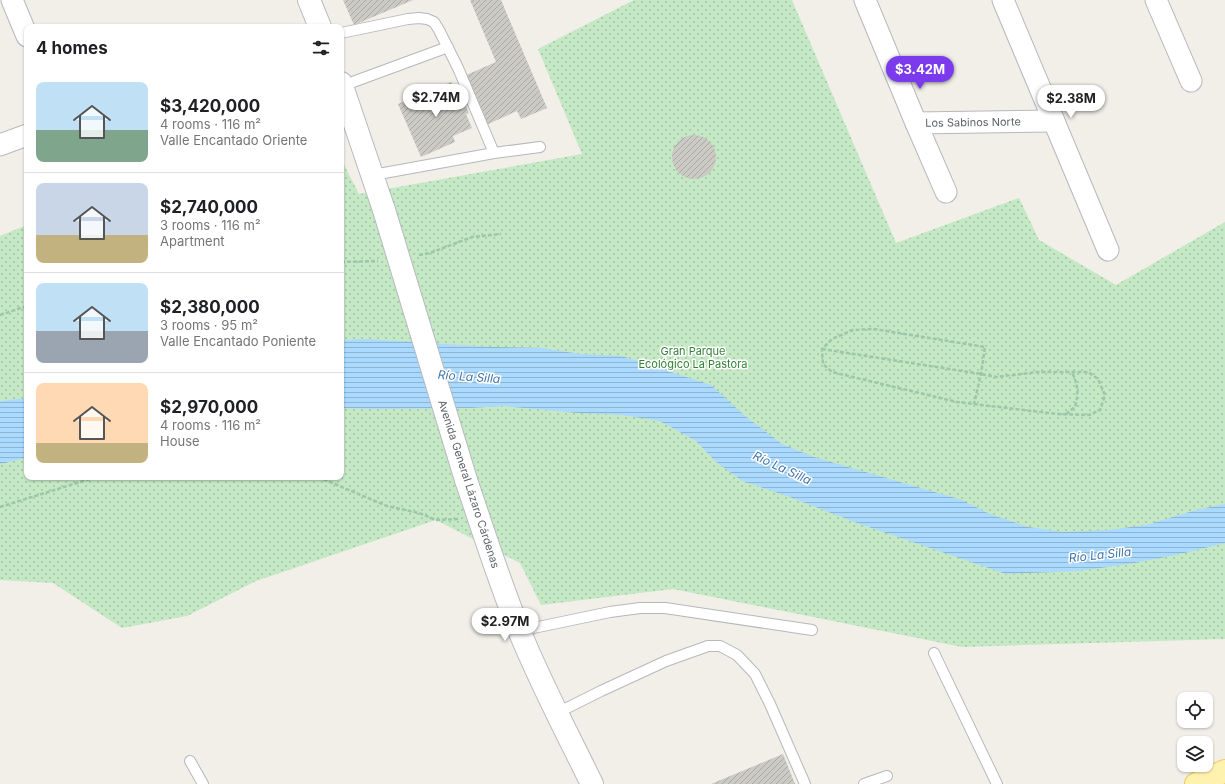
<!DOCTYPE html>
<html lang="en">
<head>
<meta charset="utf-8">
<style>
  body { margin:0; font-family:Inter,sans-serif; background:#f2f2f2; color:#202124; height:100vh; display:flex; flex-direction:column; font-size:15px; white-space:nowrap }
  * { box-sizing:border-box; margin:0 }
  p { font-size:13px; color:#757577 }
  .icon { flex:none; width:22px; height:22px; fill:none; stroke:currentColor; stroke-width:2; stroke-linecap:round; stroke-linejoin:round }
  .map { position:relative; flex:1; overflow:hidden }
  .drawer { position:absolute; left:24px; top:24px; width:320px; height:456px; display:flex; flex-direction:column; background:#fff; border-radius:8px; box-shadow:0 1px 3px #0004 }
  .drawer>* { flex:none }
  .controls { position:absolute; left:1177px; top:692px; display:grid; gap:8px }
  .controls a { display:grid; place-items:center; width:36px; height:36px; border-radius:8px; background:#fff; box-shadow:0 1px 3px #0004; font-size:20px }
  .price { position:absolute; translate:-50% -34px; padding:0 9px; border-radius:14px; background:#fff; color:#222; font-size:13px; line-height:26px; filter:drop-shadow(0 1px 2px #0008) }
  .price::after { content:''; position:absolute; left:50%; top:24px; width:12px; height:9px; margin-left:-6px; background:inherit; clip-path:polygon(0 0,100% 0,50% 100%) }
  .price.selected { background:#7c3aed; color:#fff }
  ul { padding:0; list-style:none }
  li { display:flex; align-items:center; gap:12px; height:100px; padding:0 12px }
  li+li { border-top:1px solid #e0e0e0 }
  li span { display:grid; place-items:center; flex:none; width:112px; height:80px; border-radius:8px; color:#555 }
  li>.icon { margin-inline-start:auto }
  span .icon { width:48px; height:48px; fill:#fffc; stroke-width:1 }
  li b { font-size:17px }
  h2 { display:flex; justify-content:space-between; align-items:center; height:48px; padding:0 12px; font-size:17px }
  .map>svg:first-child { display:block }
  .green { fill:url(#green-dots) }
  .water { fill:url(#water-rules) }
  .building { fill:url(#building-hatch) }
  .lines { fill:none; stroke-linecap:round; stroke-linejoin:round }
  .lane-casing { stroke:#b5b8bc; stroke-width:12 }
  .street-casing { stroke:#b5b8bc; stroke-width:23 }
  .secondary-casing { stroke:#b6babf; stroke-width:24 }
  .primary-casing { stroke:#f2c960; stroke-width:24 }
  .path { stroke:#9cc7a9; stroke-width:2.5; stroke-dasharray:4 2; stroke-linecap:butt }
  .lane { stroke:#fff; stroke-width:10 }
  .street { stroke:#fff; stroke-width:21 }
  .secondary { stroke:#fff; stroke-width:22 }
  .primary { stroke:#fff2af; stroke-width:22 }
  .secondary-bridge-casing { stroke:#b6babf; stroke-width:24; stroke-linecap:butt }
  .secondary-bridge { stroke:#fff; stroke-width:22 }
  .labels { text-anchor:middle; stroke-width:3; stroke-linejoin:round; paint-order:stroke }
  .street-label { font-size:11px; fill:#5f6368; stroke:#fff }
  .park-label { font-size:11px; fill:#348238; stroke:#fff }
  .water-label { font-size:12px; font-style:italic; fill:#4174aa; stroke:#fff }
</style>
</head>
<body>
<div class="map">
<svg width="1225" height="784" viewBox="0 0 1225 784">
  <defs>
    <pattern id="green-dots" width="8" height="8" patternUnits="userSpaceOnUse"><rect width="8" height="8" fill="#c5e8c5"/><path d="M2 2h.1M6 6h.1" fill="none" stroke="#a3c0a4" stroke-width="1.8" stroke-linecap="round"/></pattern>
    <pattern id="water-rules" width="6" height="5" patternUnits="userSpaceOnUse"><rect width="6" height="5" fill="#aadaff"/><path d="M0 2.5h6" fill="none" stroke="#8eb4d2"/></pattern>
    <pattern id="building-hatch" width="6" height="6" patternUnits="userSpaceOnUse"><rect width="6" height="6" fill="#cccac5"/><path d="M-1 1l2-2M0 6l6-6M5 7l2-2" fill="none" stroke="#a9a8a4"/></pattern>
  </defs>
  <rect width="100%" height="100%" fill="#f1efe8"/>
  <!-- green -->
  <path class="green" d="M634 0H792L896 243 1019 198 1039 240 1116 285 1225 222V639L962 647 673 589 541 605 520 563 436 520 256 581 187 616 122 628 53 583 0 580V236L27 225V477H341V159L359 194 582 154 538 49Z"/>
  <!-- water -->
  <path class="water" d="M368 339 492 347 542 348 580 354 622 356 711 385 744 415 782 444 814 457 962 500 990 514 1028 527 1063 532 1108 530 1146 525 1196 510 1225 504V543L1176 555 1129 564 1079 571 1006 574 857 523 787 496 742 481 715 461 696 441 660 421 622 415 578 413 504 406 470 408 373 409 341 408V340Z
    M27 398V458L0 464V401Z"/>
  <!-- building -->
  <path class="building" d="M343 0H413L354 25Z
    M470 0H501L547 108 521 119 517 111 486 125 464 76 496 62Z
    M451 82 458 98 462 97 469 113 466 114 472 128 453 136 455 142 421 157 398 104Z
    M672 157a22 22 0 1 1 44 0a22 22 0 1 1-44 0Z
    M783 754 795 784H711Z"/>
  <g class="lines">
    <defs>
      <path id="lane" d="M341 33 408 19 419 18 427 19 434 22 439 30 458 68 494 153
        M342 86 448 47
        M373 175 494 153 540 147
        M519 631 610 612 640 608H665L812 630
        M934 653 997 784
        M557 713 601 691 666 661 708 646H720L737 655 755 674 770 704 805 784
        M190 761 203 784
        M864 784 887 776"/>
      <g id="street">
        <path d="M12 0 27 36"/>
        <path d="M865 0 916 123 946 192"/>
        <path d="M1003 0 1108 250"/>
        <path d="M1156 0 1191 81"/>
        <path id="s1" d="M916 123 1054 121"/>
        <path d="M0 145 27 135"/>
      </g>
      <path id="secondary" d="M309 0 320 27
        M341 83 384 210
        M466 480C483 530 499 581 519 630 540 682 567 733 592 784"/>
      <path id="primary" d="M1196 784 1225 771"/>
    </defs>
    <!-- lane casing -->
    <use href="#lane" class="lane-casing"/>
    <!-- street casing -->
    <use href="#street" class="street-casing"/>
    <!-- secondary casing -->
    <use href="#secondary" class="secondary-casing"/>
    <!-- primary casing -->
    <use href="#primary" class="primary-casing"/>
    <!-- path -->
    <path class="path" d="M419 255 430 253 472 237 501 234
      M341 262 378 261
      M0 315 27 306
      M822 349 981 374 996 377 1038 372H1088L1098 379 1105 395 1100 410 1089 415 1057 414 957 402 832 372 823 364 822 349 832 339 853 330 874 329 985 347 981 374 974 404
      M1066 414 1075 407C1079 392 1078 386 1072 372
      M318 477 387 506 419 513 436 520 458 519
      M0 507 96 477"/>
    <!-- lane -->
    <use href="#lane" class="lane"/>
    <!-- street -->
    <use href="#street" class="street"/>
    <!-- secondary -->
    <use href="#secondary" class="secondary"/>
    <!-- primary -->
    <use href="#primary" class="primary"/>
    <defs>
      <path id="secondary-bridge" d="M384 210 466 480"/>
    </defs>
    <!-- secondary-bridge casing -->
    <use href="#secondary-bridge" class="secondary-bridge-casing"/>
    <!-- secondary-bridge -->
    <use href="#secondary-bridge" class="secondary-bridge"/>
  </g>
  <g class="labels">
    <!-- street labels -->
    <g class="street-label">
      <text dy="4" stroke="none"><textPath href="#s1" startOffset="57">Los Sabinos Norte</textPath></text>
      <text transform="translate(469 484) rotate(72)" y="4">Avenida General Lázaro Cárdenas</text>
    </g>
    <!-- park labels -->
    <g class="park-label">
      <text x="693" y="355">Gran Parque<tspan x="693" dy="13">Ecológico La Pastora</tspan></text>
    </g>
    <!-- water labels -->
    <g class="water-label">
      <text transform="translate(469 377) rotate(4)" y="4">Río La Silla</text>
      <text transform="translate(782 468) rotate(25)" y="4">Río La Silla</text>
      <text transform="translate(1100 555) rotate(-6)" y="4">Río La Silla</text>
    </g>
  </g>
</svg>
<div class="controls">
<a><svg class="icon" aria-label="locate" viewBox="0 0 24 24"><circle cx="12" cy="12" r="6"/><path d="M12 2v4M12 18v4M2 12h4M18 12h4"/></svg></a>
<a><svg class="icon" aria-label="layers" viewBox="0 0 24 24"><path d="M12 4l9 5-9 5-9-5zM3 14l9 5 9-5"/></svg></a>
</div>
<b class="price selected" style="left:920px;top:90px">$3.42M</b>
<b class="price" style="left:436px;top:118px">$2.74M</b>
<b class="price" style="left:1071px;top:119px">$2.38M</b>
<b class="price" style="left:505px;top:642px">$2.97M</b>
<section class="drawer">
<h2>4 homes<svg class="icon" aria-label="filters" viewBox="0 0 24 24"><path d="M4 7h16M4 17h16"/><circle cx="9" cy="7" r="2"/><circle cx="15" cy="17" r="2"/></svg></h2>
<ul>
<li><span style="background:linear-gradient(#bfe0f5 60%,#7fa58c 0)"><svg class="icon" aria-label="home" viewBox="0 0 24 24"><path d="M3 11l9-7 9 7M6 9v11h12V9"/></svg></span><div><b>$3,420,000</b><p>4 rooms · 116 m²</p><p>Valle Encantado Oriente</p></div></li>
<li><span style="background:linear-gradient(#c9d6e8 65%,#c2b280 0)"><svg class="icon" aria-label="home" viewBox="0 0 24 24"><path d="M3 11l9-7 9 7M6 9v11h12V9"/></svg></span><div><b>$2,740,000</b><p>3 rooms · 116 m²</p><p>Apartment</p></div></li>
<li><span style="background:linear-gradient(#bfe0f5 60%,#9aa5b1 0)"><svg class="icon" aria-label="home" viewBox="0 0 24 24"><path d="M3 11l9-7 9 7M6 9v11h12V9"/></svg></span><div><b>$2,380,000</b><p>3 rooms · 95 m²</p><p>Valle Encantado Poniente</p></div></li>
<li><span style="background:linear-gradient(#ffd9b3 75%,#c2b280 0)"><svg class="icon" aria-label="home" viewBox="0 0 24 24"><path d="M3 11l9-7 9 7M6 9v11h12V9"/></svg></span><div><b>$2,970,000</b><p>4 rooms · 116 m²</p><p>House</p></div></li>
</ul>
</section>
</div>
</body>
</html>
